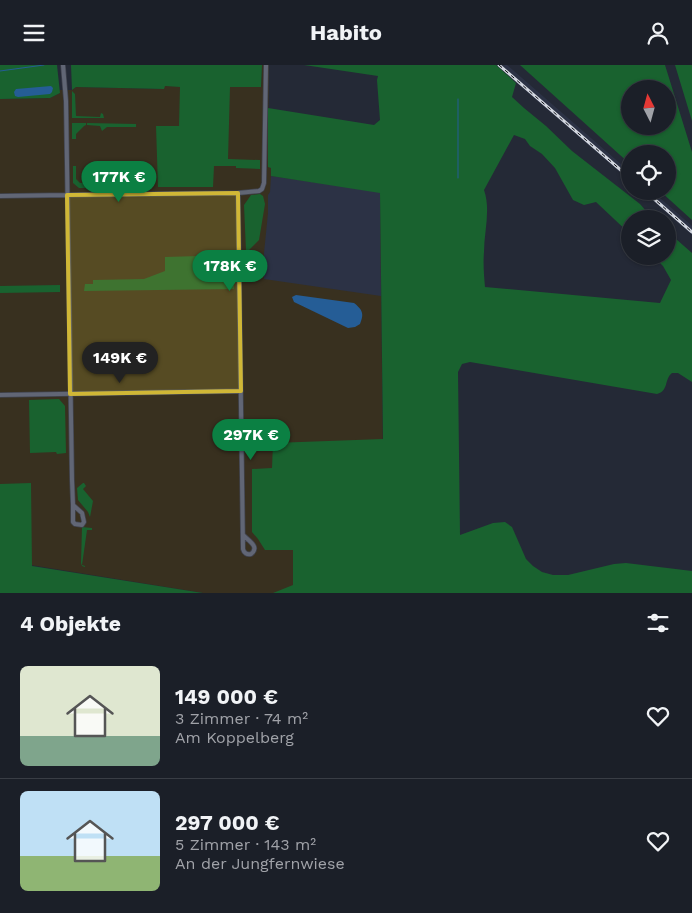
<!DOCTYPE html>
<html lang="de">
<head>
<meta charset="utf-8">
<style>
  body { margin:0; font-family:"Work Sans",sans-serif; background:#282c34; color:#f1f3f6; height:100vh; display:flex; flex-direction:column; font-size:19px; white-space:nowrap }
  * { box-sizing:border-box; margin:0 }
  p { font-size:16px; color:#a0a2a8 }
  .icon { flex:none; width:28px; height:28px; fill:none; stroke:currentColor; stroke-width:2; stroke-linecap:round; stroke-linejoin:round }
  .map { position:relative; height:528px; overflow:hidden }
  .panel { display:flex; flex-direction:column; background:#1b1f28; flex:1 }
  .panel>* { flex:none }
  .needle { width:32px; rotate:354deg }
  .tools { position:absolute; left:621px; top:15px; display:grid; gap:10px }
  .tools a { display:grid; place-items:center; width:55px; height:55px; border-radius:50%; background:#1b1f28; box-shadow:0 1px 4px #0004,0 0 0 1px #393d45; font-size:25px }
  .price { position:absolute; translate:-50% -42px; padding:0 11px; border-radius:18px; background:#0b8043; color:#fff; font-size:16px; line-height:32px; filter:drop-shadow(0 1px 2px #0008) }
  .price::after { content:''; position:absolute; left:50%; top:30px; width:15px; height:11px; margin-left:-8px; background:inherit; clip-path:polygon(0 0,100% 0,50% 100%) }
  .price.current { background:#222; color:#fff }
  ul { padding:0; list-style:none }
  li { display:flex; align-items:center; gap:15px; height:125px; padding:0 20px }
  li+li { border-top:1px solid #393d45 }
  li span { display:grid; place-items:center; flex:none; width:140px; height:100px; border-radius:8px; color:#555 }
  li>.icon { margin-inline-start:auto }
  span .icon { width:60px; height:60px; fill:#fffc; stroke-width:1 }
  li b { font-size:21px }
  h2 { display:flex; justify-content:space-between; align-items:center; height:60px; padding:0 20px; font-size:21px }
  header { display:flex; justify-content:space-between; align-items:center; height:65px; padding:0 20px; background:#1b1f28; font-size:22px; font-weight:700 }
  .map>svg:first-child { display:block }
  .commercial { fill:#38301f }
  .built { fill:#2c3245 }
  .green { fill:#19622f; fill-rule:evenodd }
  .water { fill:#255d96 }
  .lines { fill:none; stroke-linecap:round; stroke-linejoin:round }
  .stream { stroke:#255d96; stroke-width:1 }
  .minor-casing { stroke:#40434e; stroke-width:5.5 }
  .minor { stroke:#616675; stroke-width:4 }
  .rail-casing { stroke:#d3d7e0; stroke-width:3 }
  .rail { stroke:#101218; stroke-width:1; stroke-dasharray:4; stroke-linecap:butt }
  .marked { fill:#d0b736; fill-opacity:0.2; stroke:#d0b736; stroke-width:4; stroke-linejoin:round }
</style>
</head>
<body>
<header><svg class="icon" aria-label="menu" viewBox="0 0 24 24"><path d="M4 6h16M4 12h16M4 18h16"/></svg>Habito<svg class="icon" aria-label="person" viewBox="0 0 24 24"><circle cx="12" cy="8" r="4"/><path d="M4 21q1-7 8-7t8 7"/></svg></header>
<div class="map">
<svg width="692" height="528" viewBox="0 0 692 528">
  <rect width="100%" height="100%" fill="#242936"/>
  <!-- commercial -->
  <path class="commercial" d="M262 0H269L268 101 271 103V111L380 127 384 487 277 528H203L0 495V34L50 33 60 28 59 25H72L76 22 164 24V21L261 22Z"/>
  <!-- built -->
  <path class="built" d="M496 0H507L630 107V116Z
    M271 111 380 127 381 231 264 214V188L268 148V130L270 127Z
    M642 126H652L692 161V170Z"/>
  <!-- green -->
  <path class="green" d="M0 0H57L60 28 50 33 0 34Z
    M71 0H262L261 22H230L228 94 260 95V104L236 103V101H214L213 122H158L156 61H179L180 22 165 21 164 24 76 22 72 25Z
    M304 0H496L516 18 512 32 524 43 546 61 572 86 640 139 653 154H630V169L596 137 584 140 573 135 555 103 542 89 530 81 525 74 514 70 484 125C491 145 484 167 484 187 483 198 484 210 485 222L660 238 671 215 663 201 653 191H668V167L692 188V317L678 308H672C664 314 669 326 657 329L470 297 462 299 458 307 460 470 493 458 505 457 512 462 526 494 533 501 542 507 553 510H568L614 499 626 498 692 506V528H273L293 520V485H265L258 474 252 467V404L272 403 273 378 383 374 380 128 271 111V103L268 102V43L374 60 380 55 377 15 378 11Z
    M520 0H665L692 87V155L660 126H668V89H630V99ZM630 24H668V61H630Z
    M675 0H692V56Z
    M72 26 75 29 76 51 100 52 101 48 103 49 104 53H72Z
    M72 58H86V60L84 61 76 69V74H72Z
    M87 58 136 59V62H107L102 66 100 61 87 60Z
    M73 101H76V114L80 118H85V114H87V118H91L92 123H79L73 118Z
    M103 114H105V118L134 117V123H99V118H103Z
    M260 129 263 131 265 139 259 175 249 185 246 186 244 140 251 130Z
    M233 190 234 224 84 226 85 219H93V215L144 214 165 206V192Z
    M60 220V227L0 228V221Z
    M59 334 65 341 66 388 57 389 56 387 30 388 29 335Z
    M31 418 32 501 203 528H0V419Z
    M83 418H84L86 421 83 424 93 436 90 452 88 447 78 435 77 423Z
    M82 462 92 463V465H87L82 500 85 501V502L82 501 81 498Z"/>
  <!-- water -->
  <path class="water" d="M51 21 53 23 52 27 50 29 18 32 15 31 14 27 16 24Z
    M296 230 354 238C363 245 364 249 360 259L355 262 348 263 294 237 292 232Z"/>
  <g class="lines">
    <!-- stream -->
    <path class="stream" d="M0 6 44 0
      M458 34V113"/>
    <defs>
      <path id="minor" d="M63 0 66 36 72 415 73 440 82 448 84 457 82 460 75 459 73 457V440
        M238 128 243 484C244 488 247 490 251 489 260 482 249 476 243 470
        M0 131 67 130 238 128 259 126 262 124 264 118 266 0
        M0 330 241 326"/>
    </defs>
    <!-- minor casing -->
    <use href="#minor" class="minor-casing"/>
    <!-- minor -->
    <use href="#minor" class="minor"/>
    <defs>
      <path id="rail" d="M499 0 630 113
        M645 126 692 167"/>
    </defs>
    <!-- rail casing -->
    <use href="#rail" class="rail-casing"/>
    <!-- rail -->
    <use href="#rail" class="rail"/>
  </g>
  <!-- marked area -->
  <path class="marked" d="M238 128 241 326 70 329 67 130Z"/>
</svg>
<div class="tools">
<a><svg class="needle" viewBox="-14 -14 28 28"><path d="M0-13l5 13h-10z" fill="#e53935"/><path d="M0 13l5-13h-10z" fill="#a0a2a8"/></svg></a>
<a><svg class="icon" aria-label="locate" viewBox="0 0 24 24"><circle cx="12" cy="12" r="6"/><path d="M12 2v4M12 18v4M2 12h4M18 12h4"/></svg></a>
<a><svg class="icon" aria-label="layers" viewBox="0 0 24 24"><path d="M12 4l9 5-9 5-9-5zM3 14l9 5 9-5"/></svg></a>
</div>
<b class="price" style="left:119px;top:138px">177K €</b>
<b class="price" style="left:230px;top:227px">178K €</b>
<b class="price current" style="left:120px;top:319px">149K €</b>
<b class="price" style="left:251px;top:396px">297K €</b>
</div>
<section class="panel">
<h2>4 Objekte<svg class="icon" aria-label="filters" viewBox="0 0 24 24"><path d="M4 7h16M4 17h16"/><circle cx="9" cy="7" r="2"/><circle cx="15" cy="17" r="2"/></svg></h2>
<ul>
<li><span style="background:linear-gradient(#dfe7d0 70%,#7fa58c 0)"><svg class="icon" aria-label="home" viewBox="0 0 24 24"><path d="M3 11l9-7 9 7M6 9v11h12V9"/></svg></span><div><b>149 000 €</b><p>3 Zimmer · 74 m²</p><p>Am Koppelberg</p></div><svg class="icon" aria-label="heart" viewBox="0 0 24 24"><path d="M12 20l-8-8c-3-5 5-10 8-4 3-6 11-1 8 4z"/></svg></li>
<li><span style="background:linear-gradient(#bfe0f5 65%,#8fb573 0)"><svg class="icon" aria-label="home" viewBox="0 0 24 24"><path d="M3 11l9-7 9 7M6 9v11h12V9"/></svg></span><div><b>297 000 €</b><p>5 Zimmer · 143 m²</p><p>An der Jungfernwiese</p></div><svg class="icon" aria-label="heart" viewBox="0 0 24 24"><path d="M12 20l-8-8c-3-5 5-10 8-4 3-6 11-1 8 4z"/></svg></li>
</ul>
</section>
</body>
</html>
